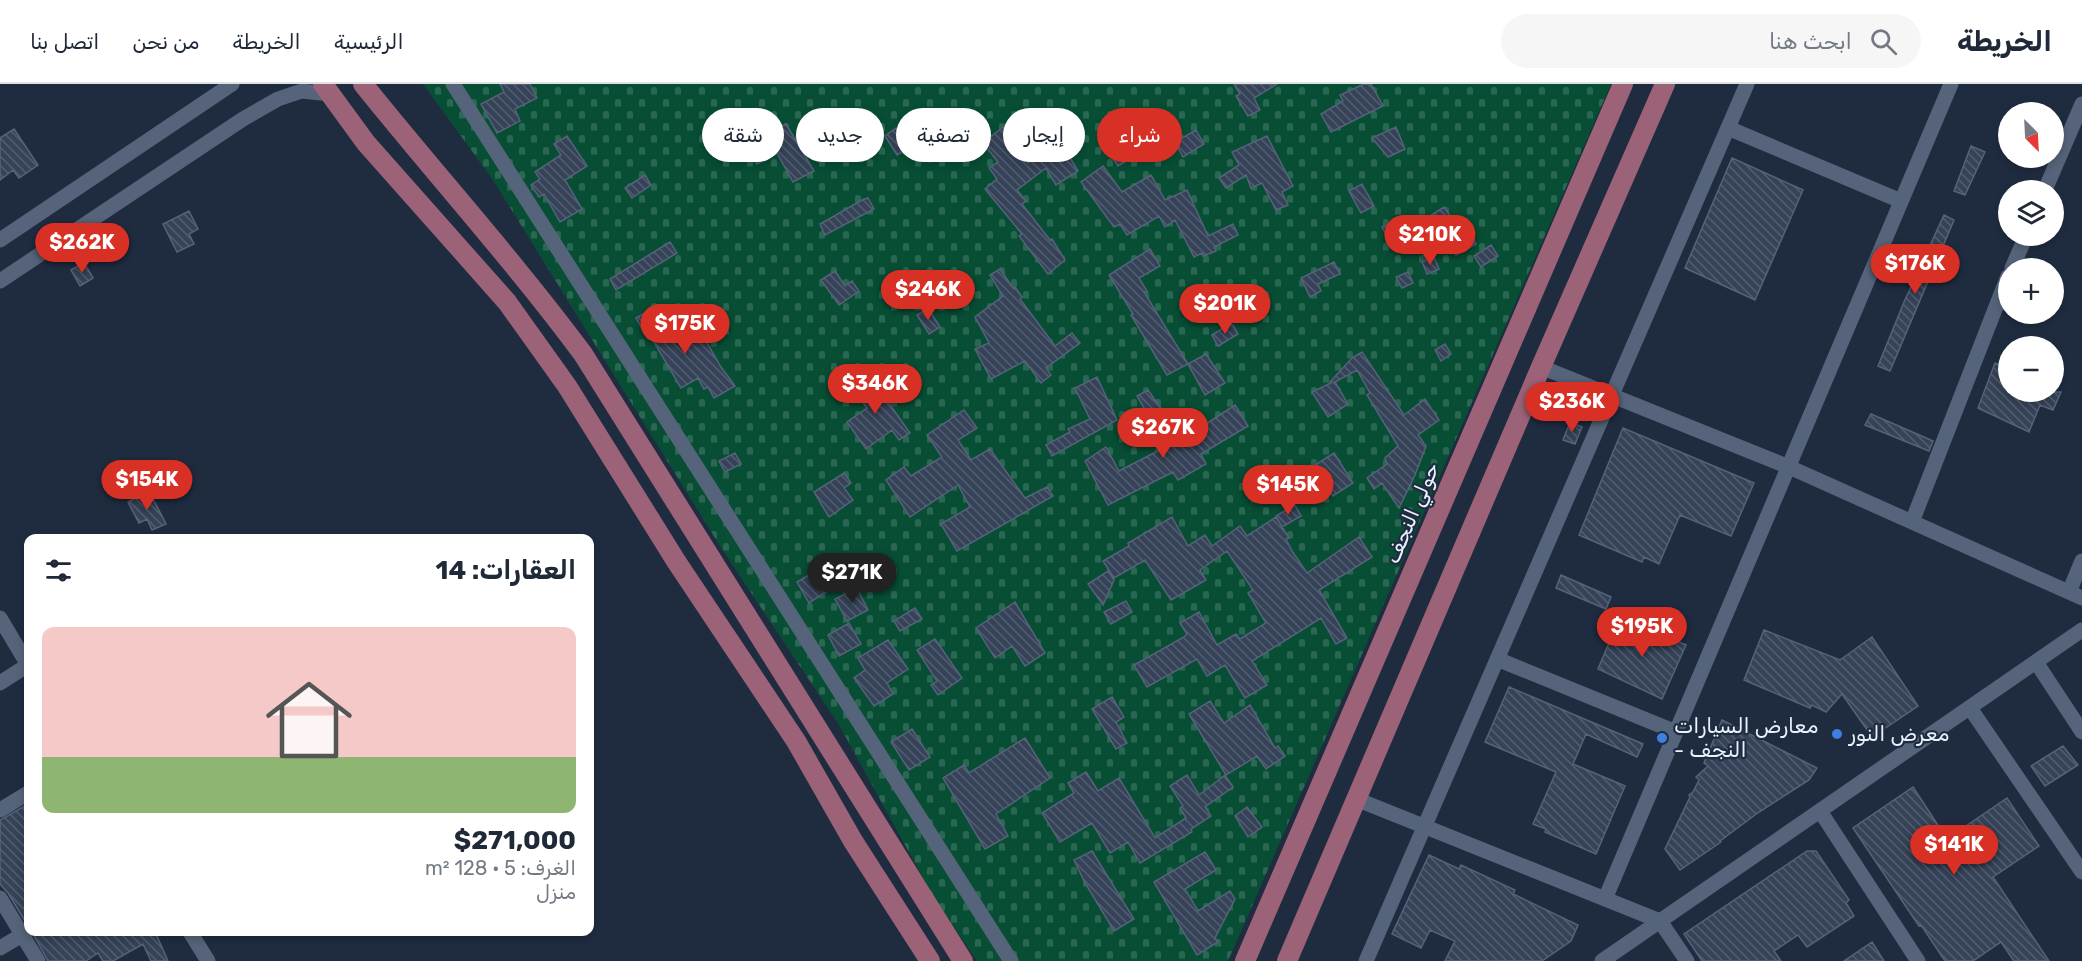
<!DOCTYPE html>
<html lang="ar">
<head>
<meta charset="utf-8">
<style>
  body { margin:0; font-family:Rubik,"Noto Naskh Arabic",sans-serif; background:#f6f6f7; color:#1f2937; direction:rtl; height:100vh; display:flex; flex-direction:column; font-size:22px; white-space:nowrap }
  * { box-sizing:border-box; margin:0 }
  p { font-size:20px; color:#747a83 }
  .icon { flex:none; width:33px; height:33px; fill:none; stroke:currentColor; stroke-width:2; stroke-linecap:round; stroke-linejoin:round }
  .map { position:relative; flex:1; overflow:hidden; direction:ltr }
  .drawer { position:absolute; left:24px; top:450px; width:570px; height:402px; display:flex; flex-direction:column; background:#fff; border-radius:12px; box-shadow:0 3px 9px #0003; direction:rtl }
  .drawer>* { flex:none }
  .guide { position:absolute; left:612px; top:24px; width:570px; height:54px; direction:rtl; display:flex; gap:12px }
  .needle { width:39px; rotate:156deg }
  .buttons { position:absolute; left:1998px; top:18px; display:grid; gap:12px }
  .buttons a { display:grid; place-items:center; width:66px; height:66px; border-radius:50%; background:#fff; box-shadow:0 3px 9px #0003; font-size:30px }
  .price { position:absolute; translate:-50% -51px; padding:0 14px; border-radius:21px; background:#d93025; color:#fff; font-size:20px; line-height:39px; filter:drop-shadow(0 2px 3px #0008) }
  .price::after { content:''; position:absolute; left:50%; top:36px; width:18px; height:14px; margin-left:-9px; background:inherit; clip-path:polygon(0 0,100% 0,50% 100%) }
  .price.active { background:#222; color:#fff }
  ul { padding:0; list-style:none }
  li { display:grid; align-content:center; gap:12px; height:318px; padding:0 18px }
  li+li { border-top:2px solid #e0e1e3 }
  li span { display:grid; place-items:center; height:186px; border-radius:12px; color:#555 }
  li>.icon { margin-inline-start:auto }
  span .icon { width:108px; height:108px; fill:#fffc; stroke-width:1 }
  li b { font-size:26px }
  h2 { display:flex; justify-content:space-between; align-items:center; height:72px; padding:0 18px; font-size:26px }
  .tag { padding:0 21px; border-radius:27px; background:#fff; box-shadow:0 3px 9px #0003; font-size:21px; line-height:54px }
  .tag.active { background:#d93025; color:#fff }
  header { display:flex; align-items:center; gap:36px; box-sizing:border-box; height:84px; padding:0 30px; background:#fff; border-bottom:2px solid #e0e1e3 }
  header strong { font-size:28px }
  nav { display:flex; gap:33px; margin-inline-start:auto; font-size:21px }
  .search { width:420px; height:54px; background:#f6f6f7; display:flex; align-items:center; gap:15px; box-sizing:border-box; padding:0 21px; border-radius:33px; color:#747a83; font-size:22px }
  .map>svg:first-child { display:block }
  .cemetery { fill:url(#cemetery-stones) }
  .building { fill:url(#building-back-hatch); stroke:#55637a; stroke-width:1.5 }
  .lines { fill:none; stroke-linecap:round; stroke-linejoin:round }
  .minor { stroke:#55647a; stroke-width:15 }
  .major { stroke:#9c6378; stroke-width:20 }
  .shop-dot { fill:#3f7fe0; stroke:#1f2c40; stroke-width:2 }
  .labels { text-anchor:middle; stroke-width:4.5; stroke-linejoin:round; paint-order:stroke }
  .street-label { font-size:21px; fill:#e9f1fe; stroke:#1f2c40 }
  .poi-label { font-size:21px; fill:#e9f1fe; stroke:#1f2c40; text-anchor:start }
</style>
</head>
<body>
<header>
<strong>الخريطة</strong>
<div class="search"><svg class="icon" aria-label="search" viewBox="0 0 24 24"><circle cx="10" cy="10" r="6"/><path d="M15 15l6 6"/></svg>ابحث هنا</div>
<nav><a>الرئيسية</a><a>الخريطة</a><a>من نحن</a><a>اتصل بنا</a></nav>
</header>
<div class="map">
<svg width="2082" height="877" viewBox="0 0 2082 877">
  <defs>
    <pattern id="cemetery-stones" width="16" height="16" patternUnits="userSpaceOnUse" patternTransform="scale(1.5)"><rect width="16" height="16" fill="#074e35"/><path d="M2 7V4a2 2 0 0 1 4 0v3zM10 15v-3a2 2 0 0 1 4 0v3z" fill="#2b6853"/></pattern>
    <pattern id="building-back-hatch" width="6" height="6" patternUnits="userSpaceOnUse" patternTransform="scale(1.5)"><rect width="6" height="6" fill="#354257"/><path d="M-1 5l2 2M0 0l6 6M5-1l2 2" fill="none" stroke="#525e70"/></pattern>
  </defs>
  <rect width="100%" height="100%" fill="#1f2c40"/>
  <!-- cemetery -->
  <path class="cemetery" d="M423 0H1611L1228 877H977L933 812 839 641 720 462 493 96Z"/>
  <!-- building -->
  <path class="building" d="M500 0H530L537 14 515 25 520 37 497 49 481 20 504 8Z
    M1234 0H1277L1254 14 1260 26 1248 32 1236 12 1240 10Z
    M1364 0H1371L1383 22 1331 48 1321 30 1343 17 1340 11Z
    M933 37 944 70 930 78 913 49Z
    M786 40 814 87 793 98 777 69 757 80 746 61Z
    M1003 43 1021 65 1028 79 1059 55 1078 87 1056 101 1046 84 1017 106 1026 117 1022 120 1050 156 1052 155 1065 176 1048 190 1019 152 1022 150 985 105 997 95 989 84 998 78 983 59Z
    M1396 43 1405 65 1388 73 1372 54Z
    M896 44 909 64 897 71 885 52Z
    M14 45 38 81 19 94 13 86 0 96V54Z
    M864 45 871 56 849 69 842 59Z
    M1196 46 1204 60 1183 73 1175 58Z
    M1128 50 1140 69 1118 82 1106 63Z
    M567 52 587 82 565 96 582 125 560 138 544 110 539 113 531 101 540 95 535 88 561 71 554 60Z
    M1267 52 1293 102 1282 108 1288 121 1276 126 1262 99 1251 104 1246 91 1226 104 1219 94 1239 81 1232 68Z
    M1971 62 1985 68 1965 111 1954 107Z
    M1732 74 1803 106 1755 216 1685 184Z
    M1103 82 1122 108 1151 91 1165 116 1187 106 1208 152 1233 140 1238 151 1214 163 1216 167 1203 172 1202 169 1194 173 1175 136 1165 143 1159 132 1127 151 1120 140 1114 143 1081 98Z
    M645 91 651 101 632 114 625 104Z
    M1362 100 1374 122 1361 129 1349 107Z
    M868 114 874 125 825 151 820 140 862 116Z
    M1444 123 1459 145 1467 142 1476 160 1456 171 1440 141 1395 166 1382 143 1404 132 1411 144Z
    M189 127 198 145 189 150 194 160 177 168 163 140Z
    M1944 131 1954 136 1890 287 1878 282 1904 218Z
    M670 158 677 169 616 206 610 195Z
    M1491 161 1498 172 1481 183 1474 172Z
    M1150 165 1160 182 1139 194 1147 207 1144 208 1188 280 1167 291 1131 231 1133 230 1109 191Z
    M1434 173 1439 185 1427 190 1422 178Z
    M84 178 93 194 80 202 71 186Z
    M1334 178 1340 190 1318 200 1321 207 1310 213 1301 194Z
    M1000 185 1013 204 1015 203 1022 213 1020 215 1055 262 1072 249 1080 259 1046 284 1051 291 1041 299 1025 277 991 295 975 265 989 259 975 233 1003 212 990 191Z
    M835 187 845 202 852 197 859 207 839 221 821 196Z
    M1408 188 1413 199 1402 204 1396 193Z
    M1212 208 1219 220 1200 230 1194 219Z
    M658 221 682 262 702 250 721 283 735 302 714 314 708 303 704 305 698 294 681 304 651 253 648 255 636 234Z
    M928 224 940 243 929 250 917 231Z
    M1228 241H1233L1238 250 1218 262 1212 251Z
    M1445 260 1451 270 1441 277 1435 266Z
    M1362 268 1404 331 1425 315 1439 336 1418 351 1426 362 1415 391 1399 424 1382 399 1374 405 1367 394 1387 380 1385 374 1398 362 1367 311 1370 309 1357 286 1335 298 1348 320 1328 333 1312 308 1331 299 1330 298 1352 274Z
    M1206 270 1225 299 1205 311 1188 280Z
    M1995 279 2008 286V308H2061L2053 326 2040 321 2029 348 1978 324Z
    M869 291 910 349 899 356 892 346 866 365 847 338 867 324 852 303Z
    M1097 293 1117 336 1052 372 1046 361 1070 348 1068 345 1090 335 1075 304Z
    M1148 306 1167 333 1154 341 1137 312Z
    M1235 321 1248 342 1201 370 1206 380 1178 396 1173 388 1108 421 1085 377 1106 363 1119 387 1189 351Z
    M964 326 977 344 958 356 971 376 990 365 1025 414 1047 403 1053 412 957 467 941 440 970 423 958 401 910 433 886 396 904 383 911 392 942 373 927 351Z
    M1871 330 1933 357 1929 367 1865 341Z
    M1570 338 1582 343 1575 360 1563 356Z
    M1623 344 1754 399 1731 452 1680 431 1659 480 1644 473 1642 478 1579 451Z
    M735 369 741 380 725 388 719 377Z
    M1334 369 1353 399 1333 412 1326 401 1305 414 1293 395Z
    M844 389 851 399 844 404 853 416 829 433 814 408Z
    M149 407 166 440 152 446 147 435 139 439 128 418Z
    M1295 421 1301 432 1282 443 1276 432Z
    M1172 433 1188 462 1205 451 1212 462 1240 442 1247 452 1276 433 1289 454 1286 455 1292 467 1307 489 1359 453 1372 473 1319 506 1347 554 1336 560 1321 534 1252 577 1267 601 1245 614 1225 581 1207 592 1197 575 1147 603 1134 581 1184 553 1187 550 1180 539 1199 528 1217 561 1236 550 1240 555 1266 539 1248 509 1253 506 1227 467 1200 486 1206 496 1171 516 1145 476 1114 494 1103 477 1129 462 1128 459Z
    M817 486 829 506 809 519 797 498Z
    M1108 487 1114 496 1103 521 1088 500Z
    M1561 491 1611 513 1606 525 1556 504Z
    M857 504 868 526 847 537 835 515Z
    M1126 517 1132 528 1111 540 1104 528Z
    M1015 518 1045 569 1025 582 1012 562 995 574 976 544Z
    M915 524 922 535 900 547 894 537Z
    M1618 538 1631 544 1633 539 1686 561 1662 615 1598 585Z
    M849 539 861 560 839 572 828 551Z
    M1764 546 1840 576 1872 553 1918 622 1872 653 1842 610 1826 628 1812 621 1810 624 1744 596Z
    M935 555 962 594 938 611 931 601 937 597 917 566Z
    M888 556 908 585 887 599 893 610 874 622 854 594 865 586 858 574Z
    M1509 603 1643 660 1637 673 1586 650 1573 680 1625 702 1596 770 1545 748 1546 745 1533 740 1556 688 1485 658Z
    M1112 613 1124 633 1116 638 1127 659 1116 665 1092 625Z
    M1210 617 1224 639 1250 621 1275 664 1278 662 1285 672 1266 685 1257 672 1226 691 1189 630Z
    M1722 636 1817 684 1809 696 1759 728 1720 757 1721 758 1680 786 1665 765 1690 713 1689 711 1693 708 1699 696 1696 693 1708 682 1704 679Z
    M912 645 930 673 909 686 891 658Z
    M1025 654 1050 694 996 730 1008 752 985 765 943 694 964 681 969 689Z
    M2063 662 2078 681 2045 702 2031 682Z
    M1086 688 1098 707 1119 694 1155 754 1186 734 1180 724 1183 722 1170 702 1187 691 1199 711 1225 691 1233 703 1205 723 1211 732 1191 745 1192 748 1140 779 1128 758 1110 769 1092 739 1060 758 1042 729 1074 709 1068 699Z
    M1913 703 1947 755 2007 714 2039 762 1993 793 2049 877H2014L2001 858 1973 877H1945L1921 841 1919 842 1853 744Z
    M28 720V842L8 809 0 800V736Z
    M1247 723 1262 743 1248 753 1235 732Z
    M1092 767 1134 835 1114 847 1085 799 1074 776Z
    M1807 767H1816L1849 816 1846 819 1854 832 1807 863 1798 851 1774 867 1781 877H1702L1684 850Z
    M1205 768 1216 786 1185 805 1198 827 1230 807 1235 815 1215 854 1218 858 1197 871 1154 798Z
    M1429 771 1459 785 1461 781 1515 806 1513 810 1578 841 1571 857 1542 877H1445L1455 857 1430 846 1421 864 1392 850Z
    M32 848H164L157 852 168 877H151L143 860 113 877H103L98 869 86 877H48Z
    M1872 858 1884 877H1844Z"/>
  <g class="lines">
    <!-- minor -->
    <path class="minor" d="M453 0 1011 877
      M1728 44 1901 117
      M2045 106 2082 20
      M0 156 232 0
      M2012 184 2026 152
      M0 197 243 35 278 15 302 7 330 10
      M1541 283 1789 383 2082 514
      M1912 438 2008 192
      M2069 508 2082 477
      M0 534 28 581
      M1497 575 1676 648
      M2036 578 2082 648
      M0 599 28 581
      M1970 624 2082 788
      M1356 715 1660 837 1687 877
      M0 726 28 709
      M1820 727 1918 877
      M0 814 38 877
      M1605 815 1951 0
      M190 848 208 877
      M0 864 22 851
      M1366 877 1747 0
      M1602 877 2082 546"/>
    <!-- major -->
    <path class="major" d="M323 0 366 59 507 218 567 302 676 477 796 657 853 757 930 877
      M363 0C436 91 514 177 583 270L963 877
      M1245 877 1623 0
      M1287 877 1541 283 1665 0"/>
  </g>
  <!-- markers -->
  <g class="shop-dot">
    <circle cx="1837" cy="650" r="6"/>
    <circle cx="1662" cy="654" r="6"/>
  </g>
  <g class="labels">
    <!-- street labels -->
    <g class="street-label">
      <text transform="translate(1412 429) rotate(-67)" y="7">حولي النجف</text>
    </g>
    <!-- poi labels -->
    <g class="poi-label">
      <text x="1674" y="649">معارض السيارات<tspan x="1674" dy="24">- النجف</tspan></text>
      <text x="1849" y="657">معرض النور</text>
    </g>
  </g>
</svg>
<div class="buttons">
<a><svg class="needle" viewBox="-14 -14 28 28"><path d="M0-13l5 13h-10z" fill="#e53935"/><path d="M0 13l5-13h-10z" fill="#747a83"/></svg></a>
<a><svg class="icon" aria-label="layers" viewBox="0 0 24 24"><path d="M12 4l9 5-9 5-9-5zM3 14l9 5 9-5"/></svg></a>
<a>+</a>
<a>−</a>
</div>
<b class="price" style="left:1430px;top:182px">$210K</b>
<b class="price" style="left:82px;top:190px">$262K</b>
<b class="price" style="left:1915px;top:211px">$176K</b>
<b class="price" style="left:928px;top:237px">$246K</b>
<b class="price" style="left:1225px;top:251px">$201K</b>
<b class="price" style="left:685px;top:271px">$175K</b>
<b class="price" style="left:875px;top:331px">$346K</b>
<b class="price" style="left:1572px;top:349px">$236K</b>
<b class="price" style="left:1163px;top:375px">$267K</b>
<b class="price" style="left:147px;top:427px">$154K</b>
<b class="price" style="left:1288px;top:432px">$145K</b>
<b class="price active" style="left:852px;top:520px">$271K</b>
<b class="price" style="left:1642px;top:574px">$195K</b>
<b class="price" style="left:1954px;top:792px">$141K</b>
<div class="guide">
<a class="tag active">شراء</a>
<a class="tag">إيجار</a>
<a class="tag">تصفية</a>
<a class="tag">جديد</a>
<a class="tag">شقة</a>
</div>
<section class="drawer">
<h2>العقارات: 14<svg class="icon" aria-label="filters" viewBox="0 0 24 24"><path d="M4 7h16M4 17h16"/><circle cx="9" cy="7" r="2"/><circle cx="15" cy="17" r="2"/></svg></h2>
<ul>
<li><span style="background:linear-gradient(#f6c9c9 70%,#8fb573 0)"><svg class="icon" aria-label="home" viewBox="0 0 24 24"><path d="M3 11l9-7 9 7M6 9v11h12V9"/></svg></span><div><b>$271,000</b><p>الغرف: 5 · 128 m²</p><p>منزل</p></div></li>
</ul>
</section>
</div>
</body>
</html>
